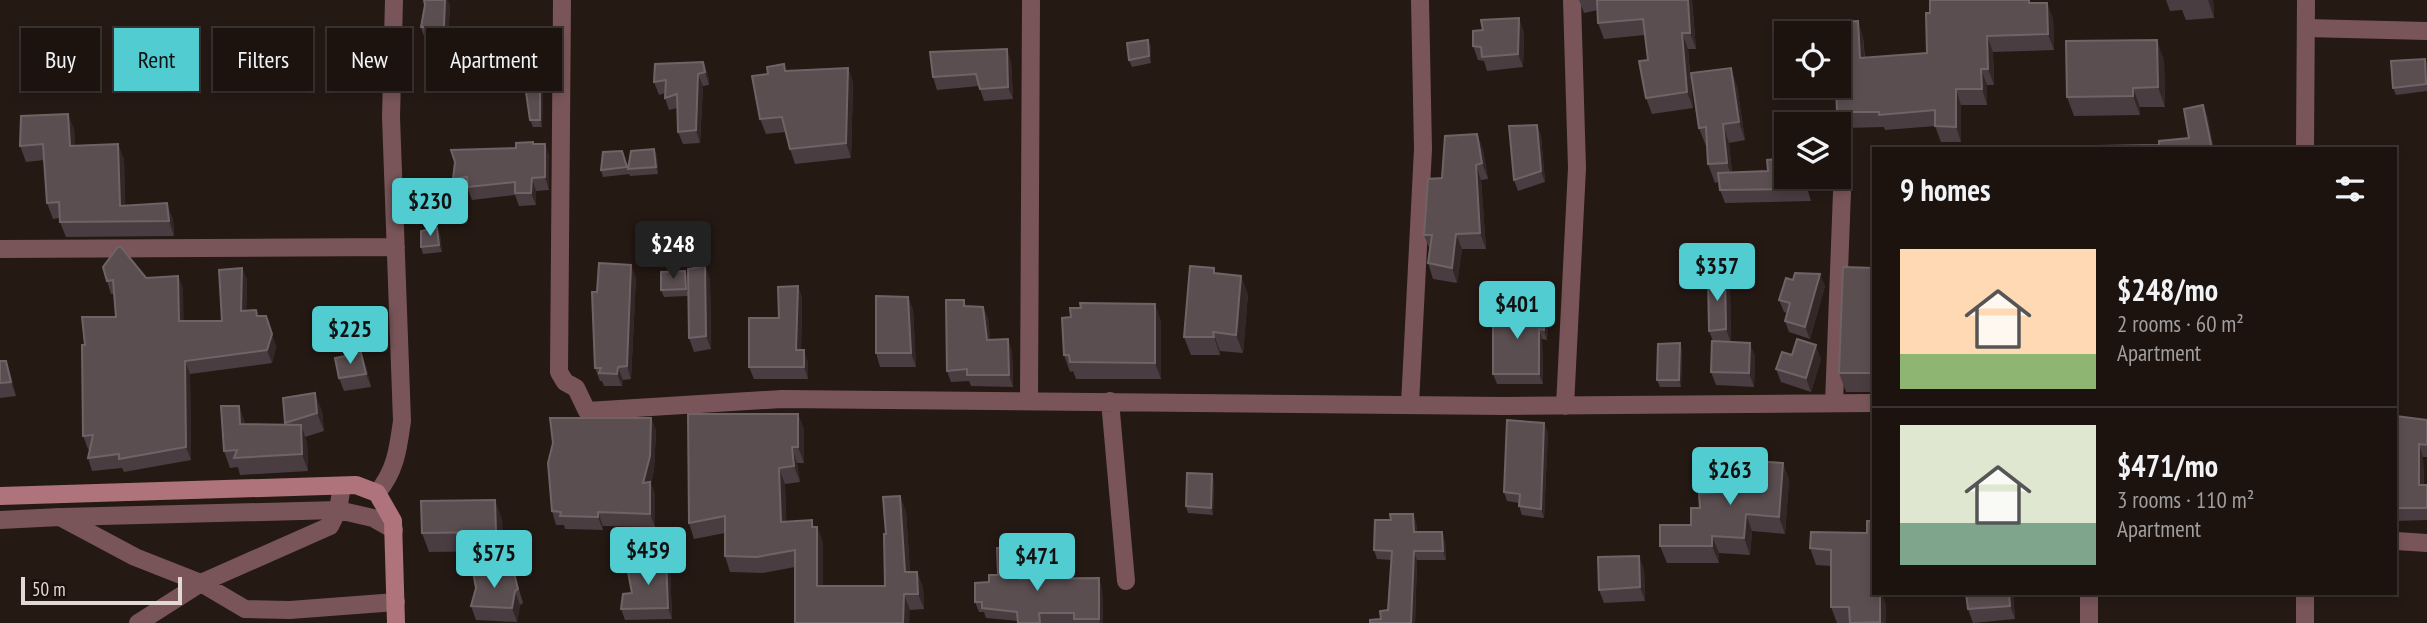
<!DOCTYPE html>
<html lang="en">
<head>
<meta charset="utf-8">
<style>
  body { margin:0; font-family:"PT Sans Narrow",sans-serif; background:#251c18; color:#f1f3f6; height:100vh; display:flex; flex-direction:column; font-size:26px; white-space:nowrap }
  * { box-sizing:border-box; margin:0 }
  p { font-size:23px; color:#a09e9e }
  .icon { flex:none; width:38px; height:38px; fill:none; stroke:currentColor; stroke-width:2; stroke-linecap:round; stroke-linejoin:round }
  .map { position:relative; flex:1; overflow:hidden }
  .side { position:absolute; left:1872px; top:147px; width:525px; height:448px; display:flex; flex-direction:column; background:#1c130f; border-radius:0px; box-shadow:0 4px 10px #0003,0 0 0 2px #3a322f }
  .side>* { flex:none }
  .top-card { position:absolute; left:21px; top:28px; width:665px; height:63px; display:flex; gap:14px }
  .tools { position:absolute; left:1774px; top:21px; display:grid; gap:14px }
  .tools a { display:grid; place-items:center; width:77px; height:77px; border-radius:0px; background:#1c130f; box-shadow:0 4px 10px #0003,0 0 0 2px #3a322f; font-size:35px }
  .scale { position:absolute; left:21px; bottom:18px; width:161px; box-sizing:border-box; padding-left:7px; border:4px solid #e2d9d5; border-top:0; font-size:19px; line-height:24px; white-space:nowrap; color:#e2d9d5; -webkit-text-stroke:5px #1c100c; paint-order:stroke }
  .price { position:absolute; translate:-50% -60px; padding:0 16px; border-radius:7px; background:#51ccd1; color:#111; font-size:23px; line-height:46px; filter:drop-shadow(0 2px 4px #0008) }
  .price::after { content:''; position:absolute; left:50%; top:42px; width:21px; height:16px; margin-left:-10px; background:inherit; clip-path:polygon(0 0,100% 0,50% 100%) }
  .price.current { background:#222; color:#fff }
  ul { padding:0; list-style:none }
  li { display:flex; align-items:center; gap:21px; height:175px; padding:0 28px }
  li+li { border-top:2px solid #3a322f }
  li span { display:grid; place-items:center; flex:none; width:196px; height:140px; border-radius:0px; color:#555 }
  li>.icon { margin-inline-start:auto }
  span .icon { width:84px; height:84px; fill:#fffc; stroke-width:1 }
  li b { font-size:30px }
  h2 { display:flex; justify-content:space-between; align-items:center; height:84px; padding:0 28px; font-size:30px }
  .tag { padding:0 24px; border-radius:0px; background:#1c130f; box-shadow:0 4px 10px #0003,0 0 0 2px #3a322f; font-size:24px; line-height:63px }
  .tag.current { background:#51ccd1; color:#111 }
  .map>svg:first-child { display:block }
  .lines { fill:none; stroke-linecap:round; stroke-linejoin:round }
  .street { stroke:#795559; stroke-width:18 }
  .secondary { stroke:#af747b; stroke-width:18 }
  .wall { fill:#4a3d41 }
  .shaded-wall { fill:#352728 }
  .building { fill:#5b4e51; stroke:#706366; stroke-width:2 }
</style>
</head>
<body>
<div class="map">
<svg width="2427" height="623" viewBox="0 0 2427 623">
  <rect width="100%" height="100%" fill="#251914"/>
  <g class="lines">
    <!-- street -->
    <path class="street" d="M562 0 559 372 565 382 576 388 587 411 782 399 1505 406 1874 403
      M2306 28 2427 31
      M2305 149 2306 0
      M0 249 396 247
      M1029 401 1031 0
      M1110 401 1126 581
      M1834 403 1842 192
      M1410 404 1423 149 1420 0
      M1565 406 1577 168 1572 0
      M377 493C396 470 398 449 402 421L391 117 394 0
      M63 517 338 510 373 518 394 530
      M0 520 60 517 135 557 201 583 245 609 290 610 396 602
      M2396 541 2427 543
      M2305 593V623
      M138 623 201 583 330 526 338 510 342 486
      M2089 623V593"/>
    <!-- secondary -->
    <path class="secondary" d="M0 496 356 485 377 493 393 521 396 623"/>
  </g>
  <!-- wall -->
  <path class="wall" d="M1579 0H1692L1696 49H1688L1693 108 1652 114 1646 98 1648 60 1645 35 1604 39 1598 23V10L1584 13Z
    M2166 0H2213L2214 18 2186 20 2182 10 2170 11Z
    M2033 3 2053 18 2054 50 1993 52 1994 85H1987V105H1961V142H1941L1935 126 1885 130 1884 127 1843 128 1837 112 1863 37 1865 58 1927 53 1930 13Z
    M450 5 448 38 447 45 433 47 430 39H425L421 27Z
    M1524 32 1523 67 1487 71 1484 61 1478 60 1473 46Z
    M1787 35V70H1786L1781 55Z
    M1148 40 1151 47V63L1132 67 1129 60Z
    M536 47 539 54 543 84 542 127H533L530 120Z
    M2425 59 2427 65V91L2396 95 2393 88Z
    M2164 60 2165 107H2140V115L2074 116 2067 97Z
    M1011 61 1013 99 984 101 979 86 937 90 933 77Z
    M703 62 708 75 709 85 703 86 700 143 683 144 678 132 677 108 669 110 665 98V93L659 95 654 82Z
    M848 68 853 83 851 158 795 164 790 149 786 132 766 134 760 119 786 71Z
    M1737 86 1745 140 1729 143 1732 172 1787 177H1804L1811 201 1725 203 1720 190 1719 182 1715 183 1708 164 1707 146H1706L1699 128Z
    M1537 125 1541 136 1545 182 1518 191 1514 180Z
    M74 129 75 146 118 144 124 160 125 206 173 219 174 236 66 237 60 222V218L53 219 47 203 44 160 26 162 20 146Z
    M1477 134 1483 150 1488 179 1481 180 1486 249H1462L1457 283 1433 279 1428 263 1430 250 1424 235 1442 178Z
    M534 144H545L549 156V190L536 191V205L519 206 515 195 472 200 468 190 457 191 453 179 516 148Z
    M654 149 657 156 658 174 630 176 629 173 630 174 603 177 601 170 603 152 628 168Z
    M437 228 440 235 442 252 423 254 421 247Z
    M705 266 710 280 711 349 694 352 689 338 688 296 664 297 661 290 688 278Z
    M242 268 247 280 246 311 259 316H266L276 347 272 363 190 374 191 460 124 472 122 468 92 471 88 458 90 449H88L83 436 85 345 116 317 114 294H111L107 281 178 276 183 289V321H222Z
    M1874 268V392H1846L1839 373Z
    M1216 274 1248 294 1243 353 1220 351V355H1191L1184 337Z
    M636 277 631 379 623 380 622 386H604L602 381H600L595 368 597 292Z
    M1793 280 1825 286 1810 339 1789 332 1785 321 1787 313 1784 312 1779 300Z
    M798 286 802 298 801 350 808 362V379H754L749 367Z
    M1730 288 1731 342 1755 356 1754 387 1716 385 1711 372 1713 341 1709 331Z
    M908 297 913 310 916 367H880L876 353Z
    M964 300 966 306 983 307 988 319 990 340 1012 351 1013 387 971 386 969 381 951 382 947 371Z
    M1545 312 1548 322 1547 340 1542 339 1543 384H1497L1493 374Z
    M1161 321V379H1076L1073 371 1070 372 1064 355Z
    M1680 343 1682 350 1681 387H1660L1657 380Z
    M1821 359 1811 392 1781 382 1776 369Z
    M0 361H6L16 396 0 398Z
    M366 366 371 387 344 391 339 378Z
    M322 411 324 431 305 437 307 442 308 471 240 475 238 467 230 468 224 451 245 422V424L286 425 285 423Z
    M798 414 804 430V463H797L800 482 785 484 786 521 817 527 823 543V586H885L886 534 906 511 910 572H917L923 588 924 609 910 610 795 623V567L763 573 730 572 725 556V533L694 539 689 523Z
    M2396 416 2427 420V457H2423L2424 485H2427V520L2396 521Z
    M651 418 656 431 654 470 651 484 655 495V527L603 526V530L565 529 564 525H556L552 511Z
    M1548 432 1544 518 1522 515 1519 506V503L1507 501 1504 492Z
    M1783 463 1789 480 1785 534 1752 531 1750 555 1719 553V563H1667L1660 546 1691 525 1700 508 1737 490Z
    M1212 474 1214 481 1213 515 1188 513 1186 506Z
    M1874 508V593H1881L1886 605V623H1837L1831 607V566L1816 565 1810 548 1867 533 1872 521Z
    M1413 514 1416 523 1417 532 1445 541 1446 560H1417L1415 623H1370L1381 619 1388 610 1391 560 1377 559 1374 550 1391 520Z
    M502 519 503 551 429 552 422 533Z
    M666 557 670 567 672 619 625 620 621 609 632 593Z
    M1022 557 1023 579 1102 588 1103 623H1018V621L986 618 984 612H979L975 602 989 582Z
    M1644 569 1645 601 1604 603 1599 590Z
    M514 573 523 603 520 605 517 622 476 620 471 606Z
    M2013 593 2015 619 1973 623 1968 609Z"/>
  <!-- shaded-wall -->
  <path class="shaded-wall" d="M445 0H448L450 5 448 38 447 45 443 33Z
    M1688 0H1692L1696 49 1690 33Z
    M2208 0H2213L2214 18Z
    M2047 3 2053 18 2054 50 2048 34Z
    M1519 18 1524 32 1523 67 1518 54Z
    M1858 21 1863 37 1865 74 1860 58Z
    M1682 33 1688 49 1693 108 1687 92Z
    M1987 36 1993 52 1994 85 1988 69Z
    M1148 40 1151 47V63L1149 56Z
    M2157 40 2164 60 2165 107 2158 87Z
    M536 47 539 54 543 84 542 127 540 120Z
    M1007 49 1011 61 1013 99 1008 87Z
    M2425 59 2427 65V87L2426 84Z
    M703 62 708 75 709 85 705 72Z
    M848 68 853 83 851 158 846 143Z
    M1731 68 1737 86 1745 140 1739 122Z
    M1981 69 1987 85V105L1982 89Z
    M698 74 703 86 700 143 696 130Z
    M2133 88 2140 107V115L2133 96Z
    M1956 89 1961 105V142L1956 127Z
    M2203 105 2208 117 2214 149H2212Z
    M68 114 74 129 76 161 70 146Z
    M1723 124 1729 143 1733 181 1727 163Z
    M1537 125 1541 136 1545 182 1541 171Z
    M1477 134 1483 150 1488 179 1482 163Z
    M118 144 124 160 126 222 120 206Z
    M545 144 549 156V190L545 177Z
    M654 149 657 156 658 174 656 167Z
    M1476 165 1481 180 1486 249 1480 233Z
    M1804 177 1806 182 1811 201 1807 189Z
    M532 178 536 191V205L531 193Z
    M167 203 173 219 174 236 169 221Z
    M437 228 440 235 442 252 439 245Z
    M1456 234 1462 249 1457 283 1452 268Z
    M631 265 636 277 631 379 627 366Z
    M705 266 710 280 711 349 706 336Z
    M242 268 247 280 246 324 241 311Z
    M685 271 688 278 689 296 686 289Z
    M1725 274 1730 288 1731 343 1726 329Z
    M1820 274 1825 286 1810 339 1805 327Z
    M178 276 183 289 184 334 179 321Z
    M1241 276 1248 294 1243 353 1236 335Z
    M798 286 802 298 801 362 796 350Z
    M908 297 913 310 916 367 911 353Z
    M1155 304 1161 321V379L1155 363Z
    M983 307 988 319 992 351 987 340Z
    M1545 312 1548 322 1547 340 1544 330Z
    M266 316 276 347 272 363 267 350Z
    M1539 329 1542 339 1543 384 1539 374Z
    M1213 332 1220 351V355L1214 337Z
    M1008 339 1012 351 1013 387 1009 375Z
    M1680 343 1682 350 1681 387 1679 380Z
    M1750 343 1755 356 1754 387 1749 373Z
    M1816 345 1821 359 1811 392 1806 378Z
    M804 350 808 362V379L804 367Z
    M361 353 366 366 371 387 366 374Z
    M6 361 11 375 16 396 11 382Z
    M185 361 190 374 191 460 186 447Z
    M618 367 623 380 622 386 617 374Z
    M315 393 322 411 324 431 317 413Z
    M239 406 245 422 246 440 240 424Z
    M798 414 804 430V463L798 447Z
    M651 418 656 431 654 470 651 484 655 495V527L650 514 643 483Z
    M1544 423 1548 432 1544 518 1541 509Z
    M301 425 307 442 308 471 302 454Z
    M2419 444 2423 457 2424 497 2419 485Z
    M792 447 797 463 800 482 794 466Z
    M1783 463 1789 480 1785 534 1779 517Z
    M779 468 785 484 787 537 781 522Z
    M1212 474 1214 481 1213 515 1211 508Z
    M900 496 906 511 911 588 905 572Z
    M495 500 502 519 503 551 496 532Z
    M598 512 603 526V530L598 517Z
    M1413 514 1416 523 1418 541 1414 532Z
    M1746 514 1752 531 1750 555 1744 538Z
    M812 520 817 536V527L823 543V602L817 586Z
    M1442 532 1445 541 1446 560 1443 551Z
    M1712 536 1719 553V563L1712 546Z
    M1018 547 1022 557 1023 589 1019 579Z
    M1414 551 1417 560 1415 623H1411Z
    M1639 556 1644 569 1645 601 1640 587Z
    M666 557 670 567 672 619 668 608Z
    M917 572 923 588 924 609 918 594Z
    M1099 578 1102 588 1103 623H1100L1099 619Z
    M515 591 520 605 517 622 512 608Z
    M1880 593H1881L1886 605V623L1880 622Z
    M2009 593H2013L2015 619 2010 606Z
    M904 594 910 610 909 623H903Z"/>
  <!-- building -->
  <path class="building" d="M424 0H445L444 26 443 33 429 35 428 27H421L425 5Z
    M1597 0H1688L1690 33H1682L1687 92 1646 98 1639 61 1648 60 1643 19 1598 23Z
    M1930 0H2029V3H2047L2048 34 1987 36 1988 69H1981L1982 89H1956V127L1935 126V110L1879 115V112H1837L1836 86H1839V33H1836V22L1858 21 1860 58 1927 53 1926 13H1930Z
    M1519 18 1518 54 1482 57 1481 47 1473 46V31L1483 30 1481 20Z
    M1780 35H1787V55H1781Z
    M1148 40 1149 56 1129 60 1127 43Z
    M2157 40 2158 87 2133 88V96L2067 97 2066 41Z
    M536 47 540 78V120H530L520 50Z
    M1007 49 1008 87 980 89 976 74 933 77 930 52Z
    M2425 59 2426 84 2393 88 2391 61Z
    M703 62 705 72 698 74 696 130 678 132 677 94 665 98 666 80 654 82 655 64Z
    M784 64 785 71 848 68 846 143 790 149 782 117 760 119 752 76 768 74 767 67Z
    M1731 68 1739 122 1723 124 1727 163 1708 164 1706 127 1699 128 1691 73Z
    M2203 105 2212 149H2099V146L2159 145V141L2189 138 2184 109Z
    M68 114 70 146 118 144 120 206 167 203 169 221 60 222 59 202 47 203 43 144 20 146 21 116Z
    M1537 125 1541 171 1514 180 1509 126Z
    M1477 134 1482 163 1476 165 1480 233 1456 234 1452 268 1428 263 1432 235H1424L1428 179 1442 178 1445 136Z
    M533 142V144H545V177L532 178 531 193H515V182L468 187 467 177 453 179 455 162 451 150 516 148V143Z
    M1943 146H1969V149H1943Z
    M654 149 656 167 628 169 631 151Z
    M622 151 627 167 601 170 603 152Z
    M1787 158V177H1804L1807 189 1720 190 1718 173 1768 171 1767 160Z
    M437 228 439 245 421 247V231Z
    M118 247H121L146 278 178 276 179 321H222L219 270 242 268 241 311 256 310 257 316H266L272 334 267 350 185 361 186 447 119 459V454L88 458 93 435 83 436 82 345H85L82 317H116L113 280 107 281 103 267Z
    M599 263 631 265 627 366 618 367 617 374 599 373 601 368H595L592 292H597Z
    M705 266 706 336 689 338 688 269Z
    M1190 266 1214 268V273L1241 276 1236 335 1213 332 1214 337H1184Z
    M1843 267 1874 268V373H1839Z
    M685 271 686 289 661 290V272Z
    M1795 273 1820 274 1805 327 1785 321 1790 303 1779 300 1786 278 1793 280Z
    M1725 274 1726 329 1709 331 1708 276Z
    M798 286 796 350H804V367H749V318H779L778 287Z
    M876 296 908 297 911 353H876Z
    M946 300H964V306L983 307 987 340 1008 339 1009 375H967V369L947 371Z
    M1080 303 1155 304V363L1070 362 1069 355H1064L1062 318 1071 317 1070 308H1081Z
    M1493 308 1545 312 1544 330 1539 329V374H1493Z
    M1797 339 1816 345 1806 378 1776 369 1782 352 1792 355Z
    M1712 341 1750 343 1749 373 1711 372Z
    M1680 343 1679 380H1657L1658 344Z
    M361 353 366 374 339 378 335 358Z
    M0 361H6L11 382 0 383Z
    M315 393 317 413 285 423 283 398Z
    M221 406H239L240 424 301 425 302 454 234 458 237 450 224 451Z
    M688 414H798V447H792L794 466 779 468 781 522 812 520V527H817V586H885L884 534H886L883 497 900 496 905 572H917L918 594H904L903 623H795V550L757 557 725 556V516L689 523Z
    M2396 416 2427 420V445L2419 444V485H2427V508H2396Z
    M550 418H651L650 456 643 483 650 482V514L598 512V517L560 516 561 512 552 511 548 463 553 443Z
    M1507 420 1544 423 1541 509 1519 506 1520 494 1504 492Z
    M1739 460 1783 463 1779 517 1746 514 1744 538 1712 536V546H1660V525H1691V508H1700L1699 494 1719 492 1720 488 1737 490Z
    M1187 473 1212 474 1211 508 1186 506Z
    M495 500 496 532 422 533 421 501Z
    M1872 508H1874V542H1873L1874 589V593H1880V622L1850 623 1849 607H1831V550L1810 548 1811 532 1867 533V521H1872Z
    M1390 514H1413L1414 532H1442L1443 551H1414L1411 623H1370V620L1381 619 1380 611 1388 610 1392 551 1374 550 1375 520H1391Z
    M1018 547 1019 579 1099 578V619H1074V613H1039L1040 623H1018L1017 612 982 608V602H975V583L989 582V575H998L997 548Z
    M1639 556 1640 587 1599 590 1598 557Z
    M666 557 668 608 621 609 623 594 632 593 628 572Z
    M473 572 514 573 518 589 515 591 512 608 471 606 476 588Z
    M1966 593H2009L2010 606 1968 609Z"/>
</svg>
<div class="tools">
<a><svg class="icon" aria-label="locate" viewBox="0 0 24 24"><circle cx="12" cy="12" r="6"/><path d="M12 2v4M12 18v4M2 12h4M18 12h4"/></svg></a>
<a><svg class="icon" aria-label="layers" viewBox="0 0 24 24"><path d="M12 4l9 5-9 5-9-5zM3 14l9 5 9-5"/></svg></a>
</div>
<div class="scale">50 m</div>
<b class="price" style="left:430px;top:238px">$230</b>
<b class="price current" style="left:673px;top:281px">$248</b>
<b class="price" style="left:1717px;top:303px">$357</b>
<b class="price" style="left:1517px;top:341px">$401</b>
<b class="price" style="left:350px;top:366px">$225</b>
<b class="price" style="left:1730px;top:507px">$263</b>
<b class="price" style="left:648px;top:587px">$459</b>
<b class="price" style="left:494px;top:590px">$575</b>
<b class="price" style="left:1037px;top:593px">$471</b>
<div class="top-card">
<a class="tag">Buy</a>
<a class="tag current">Rent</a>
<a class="tag">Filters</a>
<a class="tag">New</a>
<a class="tag">Apartment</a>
</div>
<section class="side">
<h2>9 homes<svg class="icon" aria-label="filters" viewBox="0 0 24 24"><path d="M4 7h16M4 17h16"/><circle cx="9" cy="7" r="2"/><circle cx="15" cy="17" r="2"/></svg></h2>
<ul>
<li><span style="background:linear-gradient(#ffd9b3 75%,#8fb573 0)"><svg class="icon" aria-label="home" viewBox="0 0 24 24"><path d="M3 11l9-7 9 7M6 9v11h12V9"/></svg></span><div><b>$248/mo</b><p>2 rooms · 60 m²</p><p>Apartment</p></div></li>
<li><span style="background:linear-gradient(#dfe7d0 70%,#7fa58c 0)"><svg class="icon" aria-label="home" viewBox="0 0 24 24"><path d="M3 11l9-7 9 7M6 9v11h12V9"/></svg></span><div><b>$471/mo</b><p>3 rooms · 110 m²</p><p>Apartment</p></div></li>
</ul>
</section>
</div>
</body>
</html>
